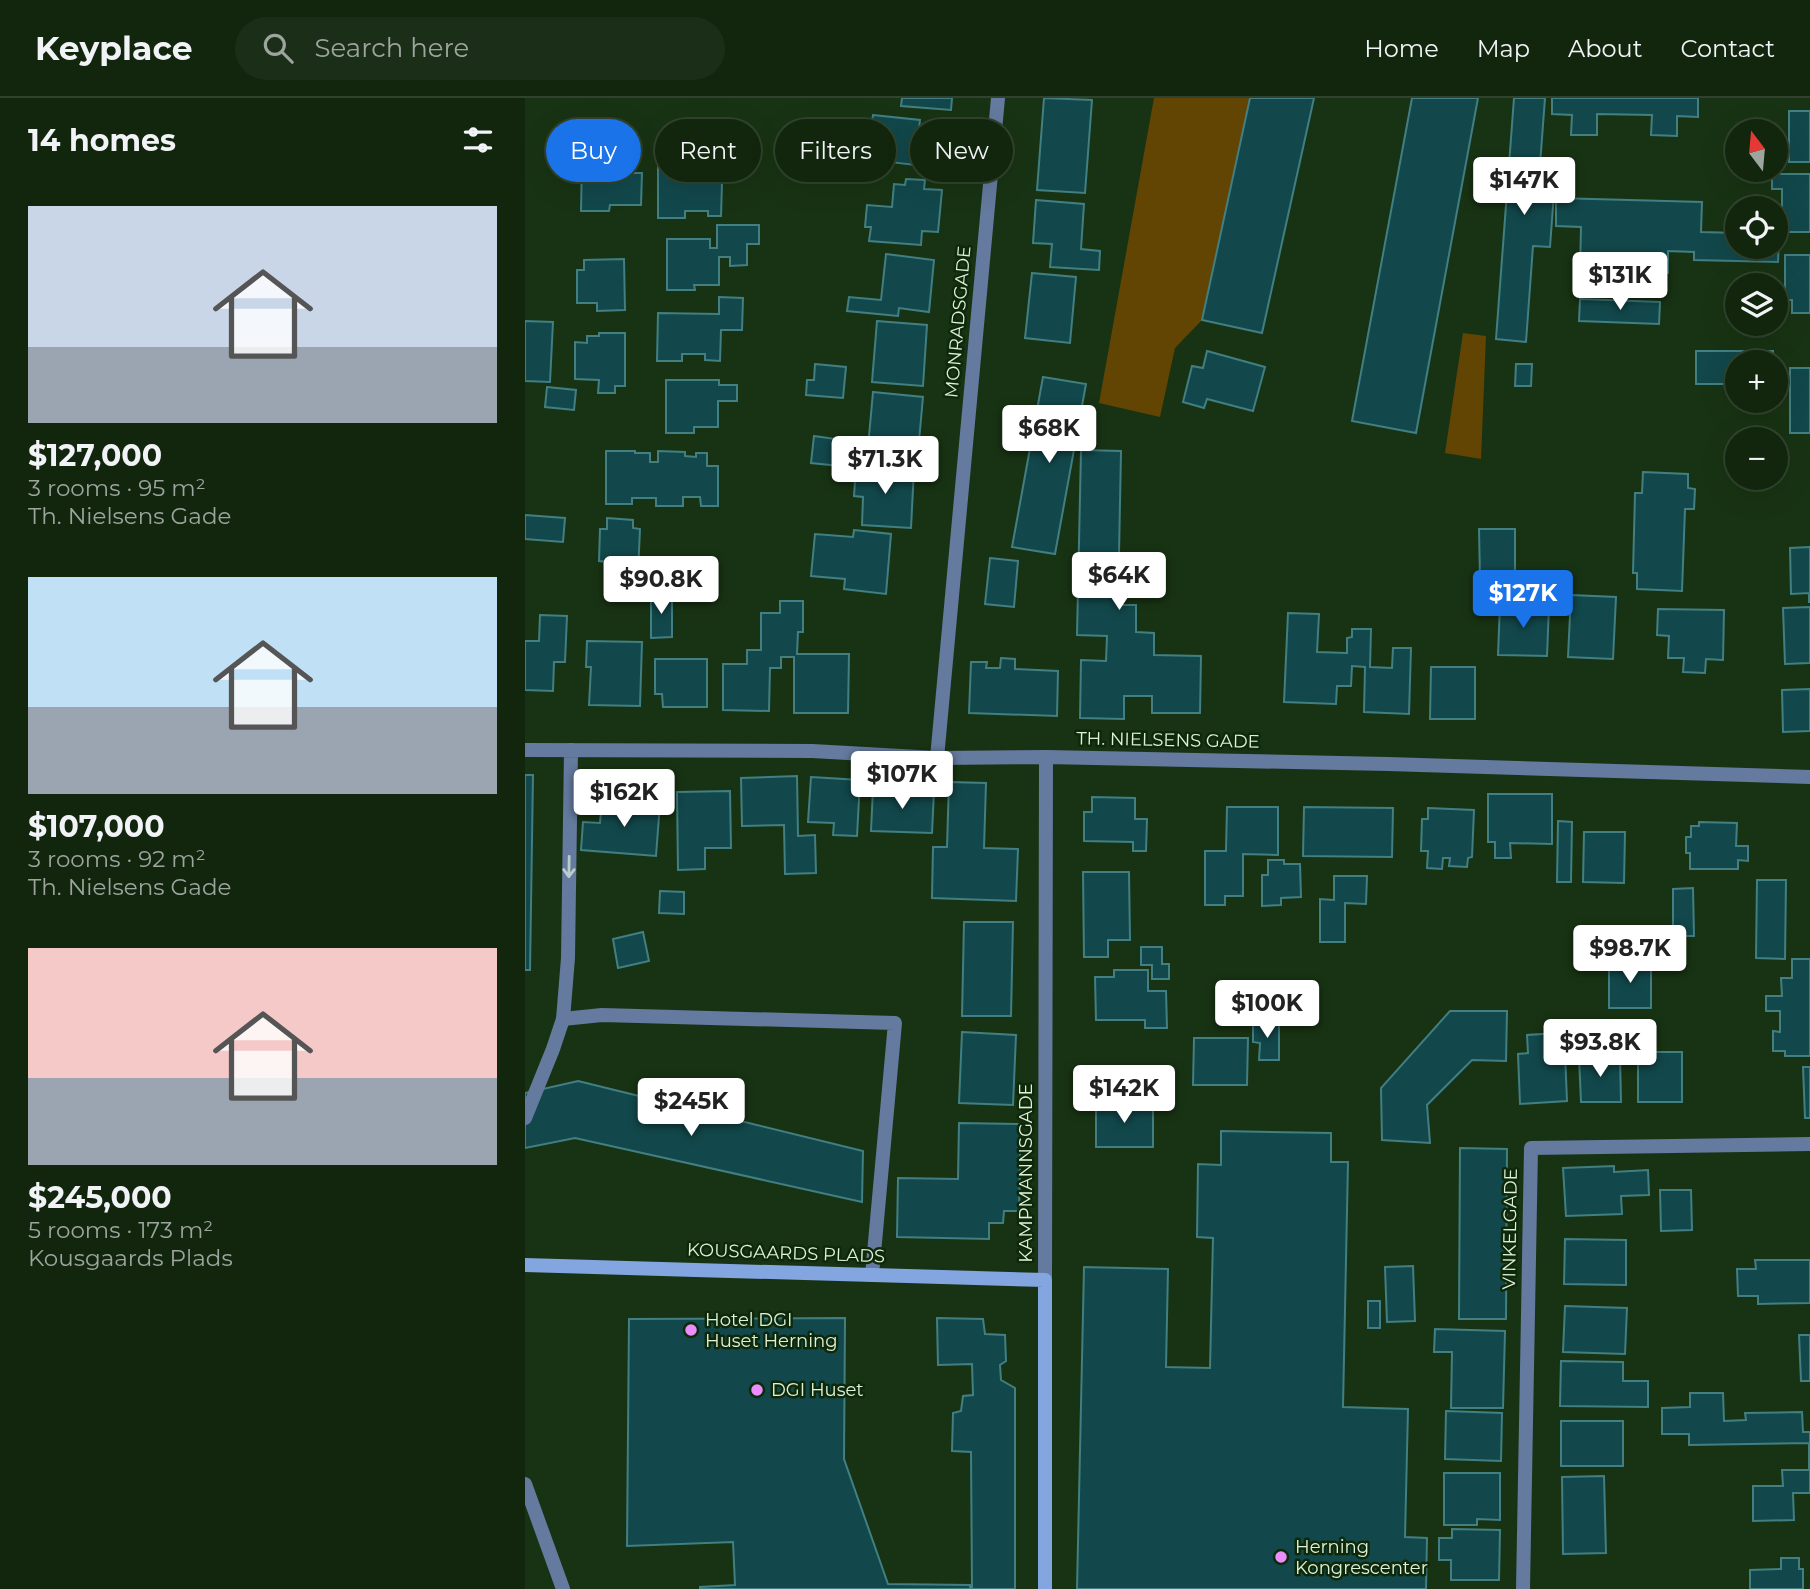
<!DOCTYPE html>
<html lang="en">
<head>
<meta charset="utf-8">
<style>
  body { margin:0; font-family:Montserrat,sans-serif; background:#1b2e17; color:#f1f3f6; height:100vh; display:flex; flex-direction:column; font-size:26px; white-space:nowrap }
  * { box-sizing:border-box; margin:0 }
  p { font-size:23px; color:#9ca59e }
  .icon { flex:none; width:38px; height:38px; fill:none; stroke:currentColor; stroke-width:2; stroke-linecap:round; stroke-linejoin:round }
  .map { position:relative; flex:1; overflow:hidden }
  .details { display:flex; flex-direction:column; background:#12260e; width:525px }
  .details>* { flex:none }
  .banner { position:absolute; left:21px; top:21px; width:665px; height:63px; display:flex; gap:14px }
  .needle { width:46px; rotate:344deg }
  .buttons { position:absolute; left:1200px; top:21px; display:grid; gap:14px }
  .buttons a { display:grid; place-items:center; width:63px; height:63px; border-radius:50%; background:#12260e; box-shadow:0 7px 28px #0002,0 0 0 2px #31432e; font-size:35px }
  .price { position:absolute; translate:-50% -60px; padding:0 16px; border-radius:7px; background:#fff; color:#222; font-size:23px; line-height:46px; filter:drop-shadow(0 2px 4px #0008) }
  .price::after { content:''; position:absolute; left:50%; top:42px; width:21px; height:16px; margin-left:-10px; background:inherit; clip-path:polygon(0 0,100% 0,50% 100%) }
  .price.selected { background:#1a73e8; color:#fff }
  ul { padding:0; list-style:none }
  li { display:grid; align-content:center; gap:14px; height:371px; padding:0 28px }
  li span { display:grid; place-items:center; height:217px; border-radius:0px; color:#555 }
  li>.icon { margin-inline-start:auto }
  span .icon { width:126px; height:126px; fill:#fffc; stroke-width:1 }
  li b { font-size:30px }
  h2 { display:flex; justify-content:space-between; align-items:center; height:84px; padding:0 28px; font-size:30px }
  .tag { padding:0 24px; border-radius:32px; background:#12260e; box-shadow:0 7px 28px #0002,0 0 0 2px #31432e; font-size:24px; line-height:63px }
  .tag.selected { background:#1a73e8; color:#fff }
  header { display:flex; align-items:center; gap:42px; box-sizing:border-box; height:98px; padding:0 35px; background:#12260e; border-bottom:2px solid #31432e }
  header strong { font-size:33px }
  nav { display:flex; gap:38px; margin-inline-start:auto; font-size:24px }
  .search { width:490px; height:63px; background:#1b2e17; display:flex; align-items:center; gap:18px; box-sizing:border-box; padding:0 24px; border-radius:38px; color:#9ca59e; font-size:26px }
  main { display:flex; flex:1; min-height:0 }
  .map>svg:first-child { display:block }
  .green { fill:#624502 }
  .building { fill:#12484b; stroke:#417f83; stroke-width:2 }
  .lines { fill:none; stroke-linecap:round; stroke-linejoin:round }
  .lane { stroke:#647a9e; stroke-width:14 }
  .street { stroke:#647a9e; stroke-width:14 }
  .secondary { stroke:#83a6e0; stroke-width:14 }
  .oneway { stroke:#bacdc9 }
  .poi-dot { fill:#ea8dfd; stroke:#0e2909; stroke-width:2.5 }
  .labels { text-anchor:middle; stroke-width:5; stroke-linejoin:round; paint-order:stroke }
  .street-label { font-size:18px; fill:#dff0db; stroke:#0e2909 }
  .poi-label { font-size:18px; fill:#dff0db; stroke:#0e2909; text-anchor:start }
</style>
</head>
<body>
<header>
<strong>Keyplace</strong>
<div class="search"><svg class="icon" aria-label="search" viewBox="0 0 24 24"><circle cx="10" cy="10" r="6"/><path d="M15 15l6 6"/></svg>Search here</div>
<nav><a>Home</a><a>Map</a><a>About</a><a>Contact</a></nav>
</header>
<main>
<section class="details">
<h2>14 homes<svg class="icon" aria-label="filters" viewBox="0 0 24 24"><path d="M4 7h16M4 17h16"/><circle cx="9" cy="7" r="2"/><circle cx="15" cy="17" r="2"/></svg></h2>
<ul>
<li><span style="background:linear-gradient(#c9d6e8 65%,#9aa5b1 0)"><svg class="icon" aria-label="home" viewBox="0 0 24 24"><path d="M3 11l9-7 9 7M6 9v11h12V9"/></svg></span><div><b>$127,000</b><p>3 rooms · 95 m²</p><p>Th. Nielsens Gade</p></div></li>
<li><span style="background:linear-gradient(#bfe0f5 60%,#9aa5b1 0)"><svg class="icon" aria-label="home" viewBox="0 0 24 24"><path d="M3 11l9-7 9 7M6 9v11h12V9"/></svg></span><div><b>$107,000</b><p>3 rooms · 92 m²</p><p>Th. Nielsens Gade</p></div></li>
<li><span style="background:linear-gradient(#f6c9c9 60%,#9aa5b1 0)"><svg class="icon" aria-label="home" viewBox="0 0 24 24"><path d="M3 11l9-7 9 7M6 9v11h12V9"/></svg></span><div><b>$245,000</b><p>5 rooms · 173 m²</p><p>Kousgaards Plads</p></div></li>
</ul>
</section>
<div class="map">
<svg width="1285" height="1491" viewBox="0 0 1285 1491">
  <rect width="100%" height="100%" fill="#183313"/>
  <!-- green -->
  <path class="green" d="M629 0H725L677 222 650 250 635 319 574 305Z
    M938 235 961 238 956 361 920 355Z"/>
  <!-- building -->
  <path class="building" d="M377 0H427L426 12 376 8Z
    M519 0 567 2 560 95 512 92Z
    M725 0H789L737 235 677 222Z
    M887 0H953L891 335 827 323Z
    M989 0H1020L1015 67H1031L1025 149 1008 148 1001 244 971 241Z
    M1027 0H1173V19L1152 18V38L1126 37 1127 17 1072 16V37H1046L1047 17 1027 16Z
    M1264 13H1285V64H1264Z
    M348 17 395 22 390 67 323 59 326 28 346 30Z
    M57 61H81V65H105V75H117L116 107H85L84 113H56Z
    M133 69H161V73H186V85H197L196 118H183V113H160V120H133Z
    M1247 76H1285V134H1257V91H1247Z
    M381 81 400 82 399 91 417 92 413 134 397 133 396 147 344 143 346 129H340L342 107 367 109 369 86 380 87Z
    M1031 100 1177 104 1176 134 1213 135V149H1251V136H1254L1253 164 1169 162V154L1143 153V175L1055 172 1056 129 1031 128Z
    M511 102 559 106 556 151 575 153 574 172 525 169 527 146 508 145Z
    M192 127H234V146H222V167L205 168V159H194V187H169L170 192H142V141H185V150H192Z
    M361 156 409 162 404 214 374 210 373 218 322 213 324 199 356 202Z
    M1260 157H1285V215H1267V202H1260Z
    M99 161 100 212 72 213V205H52V172H59V162Z
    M507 175 551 179 545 245 500 240Z
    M194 199 218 200 217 232H196L195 263 180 262V256H157V263H132L133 215 194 216Z
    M1055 201 1135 204 1134 226 1054 223Z
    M0 223 28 224 25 284 0 283Z
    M352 223 402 227 398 288 347 284Z
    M74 235H100V288H90V295H73L74 282 50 281V244L62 245V238H74Z
    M682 253 740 269 728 313 682 301 679 310 658 304 667 268 678 270Z
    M1171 253H1248V264H1213V286H1171Z
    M290 266 321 269 318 300 281 297 282 282H289Z
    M991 266H1007L1006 288H990Z
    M1265 270H1285V335H1265Z
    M518 279 561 286 530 456 487 449Z
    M141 282H194V287H212V303H193V329H169V335H141Z
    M22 289 51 292 49 312 20 309Z
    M348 294 398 299 392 365 342 360Z
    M289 338 318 342 315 368 286 365Z
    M556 352 596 353 593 507H611V534L629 535V557L676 558 675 615H627V598H599V621L555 620 556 562 581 563 582 538 552 537Z
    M81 353H110V355H125V364H133V353L160 354V358L171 359V355H182V368H193V408H176L175 399H158V408H131V400H107V406H81Z
    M331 368 389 371 386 430 337 427 338 399 329 398Z
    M1118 374 1163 376V390L1170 391 1169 411H1160L1157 493 1112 491V475H1108L1110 395H1117Z
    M0 417 40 420 38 444 0 441Z
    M82 420 108 422V430L115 431 113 475 83 474V464L74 463 75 431H82Z
    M954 431H990V481L955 480Z
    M329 432 366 436 361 496 319 491 320 481 286 478 290 436 328 439Z
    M1285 449V504H1284V495L1266 496 1265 450Z
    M465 460 493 463 489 509 460 506Z
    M126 497H147V539L126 540Z
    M1046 497 1091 499 1088 561 1043 559Z
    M255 503H278V534H273L272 556H324L323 615H269V559H256V570H245L244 613 198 612V566H222V552H236V515H255Z
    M975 506 1024 508 1022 558 973 557Z
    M1285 509V565L1260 566 1258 510Z
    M1133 511 1199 512 1198 562 1181 561 1180 575 1158 574 1159 560H1143L1144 538 1132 537Z
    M763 515 794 516 792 554 822 555V540L827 539V531H846L845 569 867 570 868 550H886L884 616 839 614 840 569 827 568 826 588H812L811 606 759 604Z
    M15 517 42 518 40 564H29L28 593 0 592V543H14Z
    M62 543 117 544 115 608 64 607 66 569H61Z
    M476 560 490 561V571L533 573 532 618 444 615 446 564H462L461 570H475Z
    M130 561H182V609H138L137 596H130Z
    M906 569H950V621H905Z
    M1285 591V633L1258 634 1257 592Z
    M0 677H8L5 872H0Z
    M272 678 273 738 290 737 291 775 260 776 259 727 217 728 216 680Z
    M286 679 335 682 332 738 308 737 309 725 283 724Z
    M424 684 461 685 459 750 493 751 491 803 407 800 408 749H422Z
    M348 690 409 693 407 735 346 733Z
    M205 693 206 750H180V771L153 772 152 694Z
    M963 696H1027V746L985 745 986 760H970V744H963Z
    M567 699 610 700V721H622L621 753H608V744L559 743V714H567Z
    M77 701 135 705 131 758 56 752 58 724 75 725Z
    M702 709H753V757L718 756V798H700V807H680V753H701Z
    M779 709 868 710 867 759 778 758Z
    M903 710 949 712 947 759 943 760 942 769 924 768 925 760H918L917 771 902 770 903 753H896L897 721H903Z
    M1033 723 1047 724 1046 784H1032Z
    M1174 724 1212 725 1211 748H1223V763L1213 762V771H1165V755H1161V739H1166V728H1174Z
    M1059 734H1100L1099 785 1058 784Z
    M743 762H759V766H775L776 799 756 800V807L737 808V777H743Z
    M558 774H604L605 842H583V859H559Z
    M809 778H842L841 806 820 805V844H795V801L809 802Z
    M1232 782H1261L1260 861 1231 860Z
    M1168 790 1169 838H1148V791Z
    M135 793 159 794V816L134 815Z
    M439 824H488L486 918H437Z
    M118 834 124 863 93 870 88 841Z
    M616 849H637V866H644V881H627V867H616Z
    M1267 861H1285V958H1260V953H1248V933L1255 934V913H1241V898H1257L1256 880H1267Z
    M1084 864H1126V910H1084Z
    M589 872H623V893H641L642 930H620V922H571L570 879H589Z
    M925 913H982L981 963 947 962 902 1007 905 1045 857 1042 856 990Z
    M728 925H754V962H734L735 945 728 944Z
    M1048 928 1050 955H1040L1042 1003 995 1006 993 956 1003 955 1002 937 1033 935V929Z
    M437 934 491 937 488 1007 434 1005Z
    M669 940H723L722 987H668Z
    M1113 954H1157V1004H1113Z
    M1095 958 1096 1004H1056L1054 959Z
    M1278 969H1285V1020H1280Z
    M53 983 338 1053 337 1104 50 1040 0 1050V995Z
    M571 1004 628 1005V1049H571Z
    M434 1025 496 1026 494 1113H479L478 1125H464V1141L372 1139 373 1080 433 1081Z
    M696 1033 806 1035V1064H823L818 1309 883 1311 880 1439 902 1440 901 1491H552L559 1169 643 1171 641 1269 685 1270 688 1140 672 1139 673 1066 696 1067Z
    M935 1050 982 1051 981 1221H934Z
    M1089 1068V1074L1123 1072 1124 1097 1096 1098 1097 1116 1041 1118 1038 1070Z
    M1135 1092H1166L1167 1132 1136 1133Z
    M1040 1141 1101 1142V1187L1039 1186Z
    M1230 1162H1285V1205L1233 1206V1198H1213L1212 1171H1231Z
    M888 1168 890 1223 862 1224 860 1169Z
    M843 1203H855V1230H843Z
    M1040 1208 1102 1210 1100 1256 1038 1254Z
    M320 1220 319 1361 363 1486 445 1487V1491H175V1489L210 1487 208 1444 102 1448 104 1221Z
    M412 1220 458 1221 460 1236 480 1237 481 1263 475 1267 476 1282 490 1290V1491H447L446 1354 427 1353 428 1315 436 1313 438 1298 448 1297 447 1266 413 1267Z
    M910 1231 980 1233 978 1310H926L927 1254H909Z
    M1274 1237H1285V1283H1276Z
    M1036 1263 1098 1264V1283H1123V1309L1035 1308Z
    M1165 1295H1198L1199 1323 1221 1322 1220 1315 1277 1314 1278 1334H1285V1395H1268L1269 1422 1228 1423V1388H1258L1257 1372H1284V1345L1164 1347V1336H1137V1310L1165 1309Z
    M921 1313 977 1315 976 1363 920 1361Z
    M1036 1323H1098V1368H1036Z
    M919 1375H975V1422L952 1421V1427H919Z
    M1079 1378 1081 1455 1038 1456 1037 1379Z
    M927 1431 975 1432 974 1482H926V1462H914V1440H927Z
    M1256 1460H1274V1471H1278V1491H1225V1472L1256 1471Z"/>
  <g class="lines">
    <!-- lane -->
    <path class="lane" d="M38 921 77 917 370 925 347 1177"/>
    <!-- street -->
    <path class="street" d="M0 652 287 653 412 660 521 659 863 666 1285 679
      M412 660 473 0
      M0 1020 28 951 38 921 43 860 46 652
      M520 1182 521 659
      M0 1386 38 1491
      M998 1491 1006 1050 1285 1046"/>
    <!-- secondary -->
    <path class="secondary" d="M0 1167 520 1182V1491"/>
  </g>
  <!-- one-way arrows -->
  <defs><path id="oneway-shaft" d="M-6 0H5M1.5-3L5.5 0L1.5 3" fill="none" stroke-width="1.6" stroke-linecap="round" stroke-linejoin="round" transform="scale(1.75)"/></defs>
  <use class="oneway" href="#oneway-shaft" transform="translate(44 769) rotate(91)"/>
  <!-- markers -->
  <g class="poi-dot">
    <circle cx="166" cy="1232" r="7"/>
    <circle cx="232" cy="1292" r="7"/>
    <circle cx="756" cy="1459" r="7"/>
  </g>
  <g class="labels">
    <!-- street labels -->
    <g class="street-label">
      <text transform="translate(433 224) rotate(-85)" y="6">MONRADSGADE</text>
      <text transform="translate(643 642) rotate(1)" y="6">TH. NIELSENS GADE</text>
      <text transform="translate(501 1075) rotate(-90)" y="6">KAMPMANNSGADE</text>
      <text transform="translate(985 1131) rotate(-89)" y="6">VINKELGADE</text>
      <text transform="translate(261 1155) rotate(2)" y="6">KOUSGAARDS PLADS</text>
    </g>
    <!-- poi labels -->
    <g class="poi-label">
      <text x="180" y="1228">Hotel DGI<tspan x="180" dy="21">Huset Herning</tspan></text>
      <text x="246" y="1298">DGI Huset</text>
      <text x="770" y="1455">Herning<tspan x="770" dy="21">Kongrescenter</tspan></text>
    </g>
  </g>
</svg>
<div class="buttons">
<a><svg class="needle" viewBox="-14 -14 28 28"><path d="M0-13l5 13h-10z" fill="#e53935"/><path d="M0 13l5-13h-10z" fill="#9ca59e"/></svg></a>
<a><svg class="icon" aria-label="locate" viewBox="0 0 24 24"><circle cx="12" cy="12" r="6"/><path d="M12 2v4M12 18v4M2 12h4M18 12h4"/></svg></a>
<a><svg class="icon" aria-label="layers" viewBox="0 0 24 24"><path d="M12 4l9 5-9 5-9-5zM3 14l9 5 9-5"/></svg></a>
<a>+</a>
<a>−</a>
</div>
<b class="price" style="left:999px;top:119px">$147K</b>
<b class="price" style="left:1095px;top:214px">$131K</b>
<b class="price" style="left:524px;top:367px">$68K</b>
<b class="price" style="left:360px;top:398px">$71.3K</b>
<b class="price" style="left:594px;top:514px">$64K</b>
<b class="price" style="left:136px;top:518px">$90.8K</b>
<b class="price selected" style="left:998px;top:532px">$127K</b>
<b class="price" style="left:377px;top:713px">$107K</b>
<b class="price" style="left:99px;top:731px">$162K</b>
<b class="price" style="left:1105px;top:887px">$98.7K</b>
<b class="price" style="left:742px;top:942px">$100K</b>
<b class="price" style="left:1075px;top:981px">$93.8K</b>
<b class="price" style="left:599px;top:1027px">$142K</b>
<b class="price" style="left:166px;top:1040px">$245K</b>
<div class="banner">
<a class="tag selected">Buy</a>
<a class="tag">Rent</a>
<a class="tag">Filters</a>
<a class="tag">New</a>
</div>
</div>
</main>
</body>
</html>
